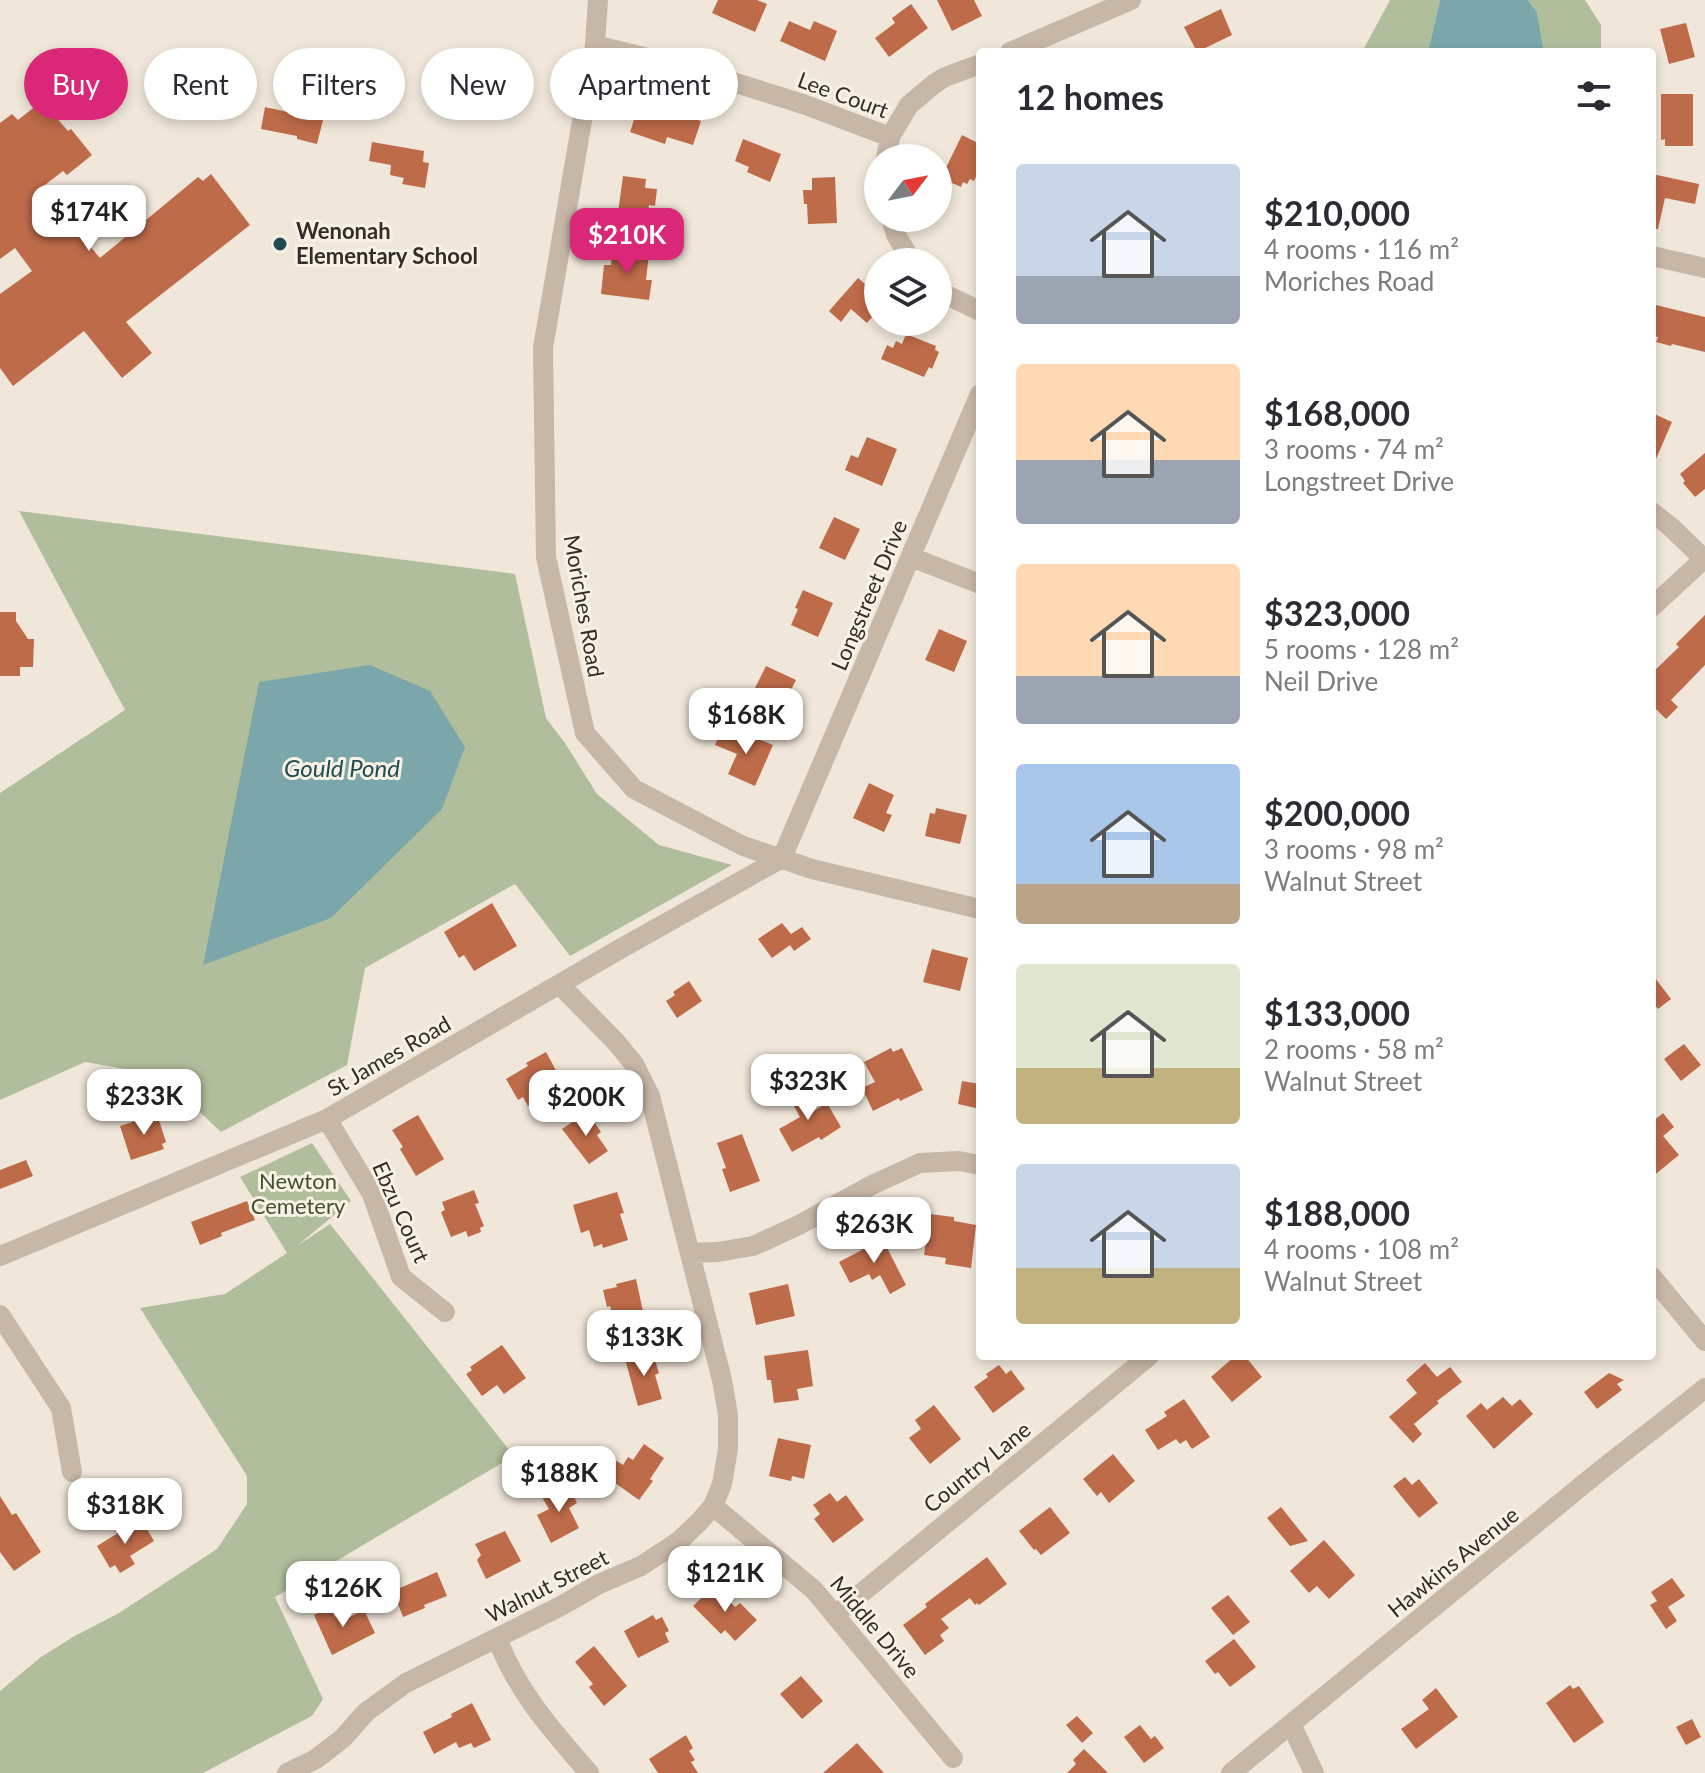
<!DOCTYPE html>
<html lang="en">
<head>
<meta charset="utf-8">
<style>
  body { margin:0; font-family:Lato,sans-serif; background:#f7f7f7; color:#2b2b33; height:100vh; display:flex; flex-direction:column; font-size:30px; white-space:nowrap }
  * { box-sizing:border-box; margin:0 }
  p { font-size:26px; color:#7c7c81 }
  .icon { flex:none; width:44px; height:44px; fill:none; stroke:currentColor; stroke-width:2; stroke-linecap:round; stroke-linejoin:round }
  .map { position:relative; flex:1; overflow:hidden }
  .details { position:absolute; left:976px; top:48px; width:680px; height:1312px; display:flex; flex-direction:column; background:#fff; border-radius:8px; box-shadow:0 4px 12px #0003 }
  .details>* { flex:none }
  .guide { position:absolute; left:24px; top:48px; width:760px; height:72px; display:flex; gap:16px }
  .needle { width:52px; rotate:58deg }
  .tools { position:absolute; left:864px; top:144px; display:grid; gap:16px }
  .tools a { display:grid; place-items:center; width:88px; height:88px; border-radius:50%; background:#fff; box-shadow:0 4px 12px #0003; font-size:40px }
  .price { position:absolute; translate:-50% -68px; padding:0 18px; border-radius:16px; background:#fff; color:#222; font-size:26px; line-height:52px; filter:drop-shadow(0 2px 4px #0008) }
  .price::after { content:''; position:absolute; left:50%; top:48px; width:24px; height:18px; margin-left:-12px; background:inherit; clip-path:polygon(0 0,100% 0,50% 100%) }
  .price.selected { background:#db2777; color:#fff }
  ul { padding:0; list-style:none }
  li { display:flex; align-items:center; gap:24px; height:200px; padding:0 40px }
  li span { display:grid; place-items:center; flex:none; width:224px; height:160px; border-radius:8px; color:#555 }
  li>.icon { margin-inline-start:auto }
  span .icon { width:96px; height:96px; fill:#fffc; stroke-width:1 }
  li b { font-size:34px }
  h2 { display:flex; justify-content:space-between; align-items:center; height:96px; padding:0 40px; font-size:34px }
  .pill { padding:0 28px; border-radius:36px; background:#fff; box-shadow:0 4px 12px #0003; font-size:28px; line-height:72px }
  .pill.selected { background:#db2777; color:#fff }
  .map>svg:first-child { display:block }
  .green { fill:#b1be9c }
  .water { fill:#7ba7ab }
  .building { fill:#be6b4a }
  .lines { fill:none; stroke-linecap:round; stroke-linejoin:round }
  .minor { stroke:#c7b7a7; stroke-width:20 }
  .poi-dot { fill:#204d53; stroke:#f8f1e6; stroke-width:3 }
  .labels { text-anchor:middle; stroke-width:6; stroke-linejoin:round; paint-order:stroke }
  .street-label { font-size:22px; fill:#342c27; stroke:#f8f1e6 }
  .poi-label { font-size:22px; font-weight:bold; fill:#342c27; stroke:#f8f1e6; text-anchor:start }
  .park-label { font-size:22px; fill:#42512d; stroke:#f8f1e6 }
  .water-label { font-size:24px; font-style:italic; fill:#204d53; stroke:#f8f1e6 }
</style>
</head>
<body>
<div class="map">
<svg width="1705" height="1773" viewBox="0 0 1705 1773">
  <rect width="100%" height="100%" fill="#f0e7da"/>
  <!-- green -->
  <path class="green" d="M1390 0H1440L1428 52H1362Z
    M1528 0H1585L1601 25V52H1544L1537 12Z
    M19 511 515 574 546 718 565 743 597 794 659 845 732 865 570 956 515 884 365 968 347 1065 221 1132 160 1075 85 1062 0 1100V793L125 710Z
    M312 1143 351 1201 297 1246 330 1224 514 1456 275 1597 323 1699 312 1716 203 1773H0V1691L41 1657 73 1637 119 1613 217 1549 247 1504V1476L140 1308 225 1294 287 1253 240 1177Z"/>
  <!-- water -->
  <path class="water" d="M1440 0H1528L1537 12 1544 52H1428Z
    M370 665 430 691 465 747 442 809 331 918 203 965 259 682Z"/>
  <!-- building -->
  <path class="building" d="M718 0H757L767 4 755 32 712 13Z
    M937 0H974L982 16 952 31Z
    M911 4 928 28 889 57 875 38 895 23 892 18Z
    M1221 9 1232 35 1197 52 1184 27Z
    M789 21 810 30 814 21 837 31 825 61 780 41Z
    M1686 23 1695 57 1669 64 1660 29Z
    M1661 94H1693V146H1665V139L1661 140Z
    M42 101 68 131 71 129 92 155 67 175 63 171 41 188 62 215 45 232 83 238 100 258 198 177 203 181 211 174 250 225 126 322 152 353 122 378 84 331 13 386 0 368V294L32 271 15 248 0 259V123L12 114 18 120Z
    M639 104 672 115 674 112 701 121 693 145 667 137 665 144 630 132Z
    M265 107 323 120 317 144 297 139V136L261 129Z
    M962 135 980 144V168L974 181 970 179 967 184 963 182 961 187 941 178Z
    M743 139 781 154 770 182 747 172 749 167 735 161Z
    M372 142 424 151 423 162 429 163 425 188 402 184 404 178 390 175 391 165 369 161Z
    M1652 174 1699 184 1695 204 1665 198 1658 229H1652Z
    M623 176 646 179 645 188 657 189 655 206 649 205 647 224 617 220Z
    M835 177 837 223 808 224 807 204H804L803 190H812V178Z
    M115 189 138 199 126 225 103 215Z
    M612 250 649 254 646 280H652L649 300 601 294 604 265H611Z
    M858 278 878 295V310L867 323 851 309 841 322 829 311Z
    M1652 304 1705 317V352L1672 344 1671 346 1656 342 1658 337 1652 336Z
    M906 334 936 346 935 350 939 352 932 369 929 367 924 377 881 359 887 345 893 348 896 341 902 344Z
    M1652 413 1672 422 1652 468Z
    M867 437 897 449 882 486 845 470 851 455 858 458Z
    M1705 453V489L1695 497 1683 483 1685 481 1680 474Z
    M834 517 860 529 845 560 819 548Z
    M803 590 833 603 818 637 791 625 798 609 795 608Z
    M0 612H16V621L28 639H34L33 667H20V676H0Z
    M1705 615V665L1671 700 1678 707 1666 719 1652 705V673L1679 647 1676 644Z
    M939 629 967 641 954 672 925 660Z
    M766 666 796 680 781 710 754 697 757 692 754 690Z
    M721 732 740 740 743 733 773 745 755 786 728 774 737 754 715 745Z
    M869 783 894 795 886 813 892 815 884 832 853 818Z
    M936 808 967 815 960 844 925 836 930 813 935 814Z
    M492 903 517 946 474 971 464 955 459 958 444 932Z
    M782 923 791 934 802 927 811 939 794 951 790 945 772 958 758 939Z
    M932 949 968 958 960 991 923 982Z
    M1652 974 1671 999 1658 1009 1652 1002Z
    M689 981 702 1001 677 1018 666 1001 675 995 673 992Z
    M1684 1044 1701 1065 1681 1081 1664 1059Z
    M891 1048 893 1052 902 1048 923 1090 900 1101 899 1098 873 1111 862 1088 875 1082 864 1062Z
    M546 1052 565 1087 528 1106 523 1097 518 1100 506 1079 528 1066 526 1063Z
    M962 1081 980 1084V1109L958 1104Z
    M796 1085 812 1112 827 1103 841 1127 821 1140 819 1137 792 1152 779 1129 800 1117 786 1091Z
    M587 1112 601 1132 597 1135 608 1151 589 1164 562 1129Z
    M1663 1113 1674 1127 1663 1136 1679 1155 1652 1177V1122Z
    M157 1114 166 1142 162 1144 164 1149 131 1160 120 1126Z
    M418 1115 444 1159 416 1176 400 1149 403 1147 392 1130Z
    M742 1134 760 1181 730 1192 722 1169 726 1168 717 1143Z
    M26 1160 33 1176 0 1189V1170Z
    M474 1190 479 1203 475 1204 484 1226 480 1228 481 1232 468 1237 466 1231 451 1237 441 1212 445 1210 442 1202Z
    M617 1192 624 1213 620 1214 628 1240 603 1248 602 1244 594 1247 589 1230 581 1233 573 1205Z
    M247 1201 255 1220 221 1233 222 1236 200 1245 191 1222Z
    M930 1214 954 1217V1221L976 1225 971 1268 945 1264 946 1258 924 1255Z
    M880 1234 906 1285 890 1294 880 1275 872 1280 869 1274 850 1283 839 1262 862 1250 860 1245Z
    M636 1279 644 1316 614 1323 610 1306 607 1307 603 1290 617 1287 616 1284Z
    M788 1284 795 1316 756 1325 749 1293Z
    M502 1345 526 1378 504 1394 497 1385 482 1396 466 1374 472 1370 470 1367Z
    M808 1350 813 1386 797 1389 799 1400 774 1403 771 1380H767L764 1356Z
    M652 1351 659 1373 655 1375 662 1399 638 1406 625 1359Z
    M1235 1356H1245L1262 1377 1232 1402 1211 1377Z
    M1425 1363 1437 1377 1450 1367 1462 1382 1437 1401 1439 1403 1414 1424 1422 1434 1413 1443 1389 1417 1417 1393 1406 1380Z
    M999 1365 1006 1374 1011 1370 1025 1389 993 1413 974 1387 988 1377 986 1374Z
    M1609 1373 1624 1380 1617 1384 1622 1390 1597 1409 1584 1392Z
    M1503 1397 1512 1406 1520 1399 1533 1414 1494 1449 1466 1416 1481 1403 1487 1410Z
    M1184 1399 1210 1437 1192 1449 1186 1440 1180 1444 1176 1439 1158 1450 1145 1430 1167 1416 1164 1412Z
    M934 1405 961 1439 930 1464 909 1438 921 1429 915 1420Z
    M778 1438 811 1445 804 1479 792 1476 791 1481 769 1476Z
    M644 1444 664 1458 650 1479 653 1481 639 1500 615 1483 612 1484 603 1478 615 1460 623 1465 628 1457 633 1460Z
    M1113 1454 1135 1481 1109 1503 1101 1492 1097 1496 1083 1479Z
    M1405 1477 1412 1485 1419 1479 1438 1503 1419 1518 1393 1486Z
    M563 1486 569 1487 577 1503 569 1508 579 1528 551 1543 537 1515 549 1509 542 1497Z
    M830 1493 837 1502 846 1495 864 1520 833 1543 814 1519 820 1514 813 1505Z
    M0 1496 12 1515 16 1513 41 1552 14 1571 0 1552Z
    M1050 1507 1070 1533 1041 1555 1036 1549 1034 1550 1019 1531Z
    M1281 1507 1308 1541 1290 1546 1267 1518Z
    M141 1519 154 1541 130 1556 135 1564 120 1573 115 1565 110 1568 97 1546Z
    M505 1531 521 1561 486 1579 477 1560 481 1555 475 1544Z
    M1324 1540 1355 1575 1329 1599 1317 1586 1309 1593 1290 1571Z
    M987 1557 1007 1584 979 1605 977 1603 975 1605 970 1598 941 1619 949 1628 940 1635 944 1641 925 1655 903 1625 927 1607 925 1604Z
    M437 1572 447 1596 424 1605 425 1608 403 1617 393 1591Z
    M1672 1578 1685 1596 1668 1607 1677 1621 1666 1629 1650 1605 1657 1601 1651 1592Z
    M714 1586 735 1607 740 1603 757 1620 735 1641 725 1630 721 1634 693 1606Z
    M1228 1595 1250 1622 1233 1635 1211 1608Z
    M330 1607 335 1617 345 1613 348 1618 364 1610 375 1633 332 1655 314 1615Z
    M653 1615 656 1620 662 1617 669 1631 665 1633 669 1642 638 1658 624 1631Z
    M1234 1639 1256 1667 1230 1687 1218 1672 1215 1674 1205 1661Z
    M594 1646 627 1686 604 1706 589 1687 593 1684 575 1662Z
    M801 1676 823 1701 802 1719 780 1694Z
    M1570 1685 1573 1689 1579 1686 1604 1722 1574 1743 1546 1703Z
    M1436 1688 1458 1717 1416 1749 1401 1729 1429 1709 1422 1700Z
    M472 1703 491 1740 474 1748 471 1743 459 1748 456 1742 434 1754 423 1732 452 1717 451 1714Z
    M1077 1716 1093 1733 1082 1743 1066 1725Z
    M1692 1719 1701 1737 1686 1745 1676 1727Z
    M1140 1725 1151 1739 1155 1736 1164 1748 1144 1763 1124 1737Z
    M686 1735 693 1748 689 1751 695 1760 691 1762 698 1773H658L649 1759Z
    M857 1743 884 1773H823Z
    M1084 1749 1108 1773H1067L1076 1764 1073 1760Z"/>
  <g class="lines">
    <!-- minor -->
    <path class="minor" d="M598 0 595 45 543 348 546 557 585 733 634 789 743 846 812 869 980 909
      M595 45 688 68 803 104 890 137
      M1010 52 1131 0
      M886 158 890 137 909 105 934 84 945 77 980 64
      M891 218 896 235 912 262
      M1652 256 1705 268
      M938 291 980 311
      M1652 512 1672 528 1704 559
      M911 557 980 584
      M1652 607 1705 558
      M327 1119 372 1194 401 1277 445 1312
      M690 1253 718 1252 753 1246 799 1225 872 1185 920 1163 959 1161 980 1165
      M0 1256 327 1119 620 949 782 858 980 394
      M1652 1277 1705 1341
      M0 1315 61 1408 72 1472
      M713 1506 814 1590 953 1758
      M835 1615 1149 1356
      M497 1638C518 1693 551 1729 589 1773
      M1291 1724 1314 1773
      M287 1773 316 1759 343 1738 366 1712 406 1683 561 1606 599 1584 641 1566 679 1541 699 1522 713 1506 722 1484 728 1449V1415L722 1380 650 1096 634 1064 616 1042 560 985
      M1231 1773C1351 1675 1471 1577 1590 1479 1628 1448 1668 1419 1705 1388"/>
  </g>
  <!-- markers -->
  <circle class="poi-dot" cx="280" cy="244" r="8"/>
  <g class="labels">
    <!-- street labels -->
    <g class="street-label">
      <text transform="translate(843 95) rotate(20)" y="8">Lee Court</text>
      <text transform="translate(869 595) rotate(-67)" y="8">Longstreet Drive</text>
      <text transform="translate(584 606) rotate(80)" y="8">Moriches Road</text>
      <text transform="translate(389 1056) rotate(-30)" y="8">St James Road</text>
      <text transform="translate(401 1212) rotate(66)" y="8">Ebzu Court</text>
      <text transform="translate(977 1467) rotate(-39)" y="8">Country Lane</text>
      <text transform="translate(1453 1562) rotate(-39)" y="8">Hawkins Avenue</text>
      <text transform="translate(547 1586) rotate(-27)" y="8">Walnut Street</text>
      <text transform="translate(875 1627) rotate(50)" y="8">Middle Drive</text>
    </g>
    <!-- poi labels -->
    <g class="poi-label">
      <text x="296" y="239">Wenonah<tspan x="296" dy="25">Elementary School</tspan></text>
    </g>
    <!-- park labels -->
    <g class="park-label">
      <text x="298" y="1189">Newton<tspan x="298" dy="25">Cemetery</tspan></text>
    </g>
    <!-- water labels -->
    <g class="water-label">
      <text x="342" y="777">Gould Pond</text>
    </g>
  </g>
</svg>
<div class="tools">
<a><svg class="needle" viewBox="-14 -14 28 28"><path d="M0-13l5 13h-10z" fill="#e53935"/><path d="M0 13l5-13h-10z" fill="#7c7c81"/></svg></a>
<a><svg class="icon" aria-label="layers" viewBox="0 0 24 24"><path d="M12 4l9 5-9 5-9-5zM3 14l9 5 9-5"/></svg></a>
</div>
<b class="price" style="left:89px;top:253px">$174K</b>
<b class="price selected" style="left:627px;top:276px">$210K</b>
<b class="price" style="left:746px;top:756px">$168K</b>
<b class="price" style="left:808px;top:1122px">$323K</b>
<b class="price" style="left:144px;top:1137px">$233K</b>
<b class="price" style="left:586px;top:1138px">$200K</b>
<b class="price" style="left:874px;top:1265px">$263K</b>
<b class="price" style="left:644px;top:1378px">$133K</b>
<b class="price" style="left:559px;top:1514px">$188K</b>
<b class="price" style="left:125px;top:1546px">$318K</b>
<b class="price" style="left:725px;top:1614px">$121K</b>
<b class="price" style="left:343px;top:1629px">$126K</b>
<div class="guide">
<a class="pill selected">Buy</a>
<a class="pill">Rent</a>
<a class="pill">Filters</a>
<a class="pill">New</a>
<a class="pill">Apartment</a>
</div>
<section class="details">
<h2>12 homes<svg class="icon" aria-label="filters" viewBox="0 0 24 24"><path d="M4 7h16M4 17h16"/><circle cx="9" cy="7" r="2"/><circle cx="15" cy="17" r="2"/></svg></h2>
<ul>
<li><span style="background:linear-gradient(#c9d6e8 70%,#9aa5b1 0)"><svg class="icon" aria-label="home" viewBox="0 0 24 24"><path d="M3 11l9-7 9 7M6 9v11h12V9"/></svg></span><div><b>$210,000</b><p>4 rooms · 116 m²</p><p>Moriches Road</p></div></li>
<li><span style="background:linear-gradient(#ffd9b3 60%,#9aa5b1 0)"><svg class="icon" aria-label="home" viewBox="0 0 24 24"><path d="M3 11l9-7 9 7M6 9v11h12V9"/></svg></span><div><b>$168,000</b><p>3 rooms · 74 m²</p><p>Longstreet Drive</p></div></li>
<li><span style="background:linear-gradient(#ffd9b3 70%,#9aa5b1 0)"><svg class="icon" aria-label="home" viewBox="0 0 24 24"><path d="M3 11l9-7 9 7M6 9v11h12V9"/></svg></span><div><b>$323,000</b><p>5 rooms · 128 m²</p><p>Neil Drive</p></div></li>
<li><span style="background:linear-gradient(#a9c7e8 75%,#b9a48a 0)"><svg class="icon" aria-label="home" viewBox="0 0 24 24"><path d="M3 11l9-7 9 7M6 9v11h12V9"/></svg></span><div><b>$200,000</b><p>3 rooms · 98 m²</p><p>Walnut Street</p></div></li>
<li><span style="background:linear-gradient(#dfe7d0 65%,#c2b280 0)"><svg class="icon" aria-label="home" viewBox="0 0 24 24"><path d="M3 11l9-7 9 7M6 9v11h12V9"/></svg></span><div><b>$133,000</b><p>2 rooms · 58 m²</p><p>Walnut Street</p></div></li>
<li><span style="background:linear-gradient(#c9d6e8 65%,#c2b280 0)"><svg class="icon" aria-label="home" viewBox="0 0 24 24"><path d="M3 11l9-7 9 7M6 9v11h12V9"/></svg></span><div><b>$188,000</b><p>4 rooms · 108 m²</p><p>Walnut Street</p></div></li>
</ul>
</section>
</div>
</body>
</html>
